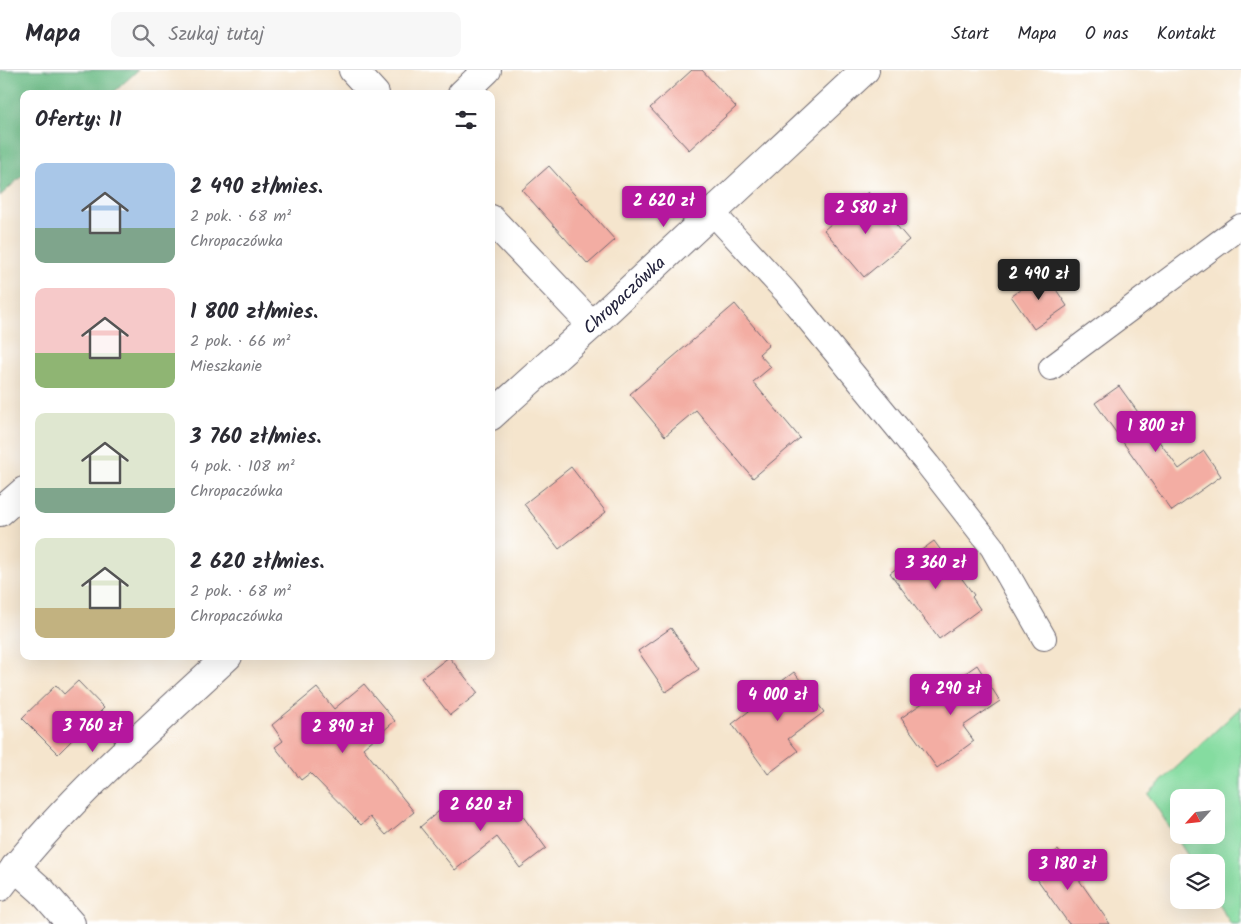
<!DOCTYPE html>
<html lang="pl">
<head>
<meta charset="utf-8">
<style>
  body { margin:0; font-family:Kalam,sans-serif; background:#f7f7f7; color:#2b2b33; height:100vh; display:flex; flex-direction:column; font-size:19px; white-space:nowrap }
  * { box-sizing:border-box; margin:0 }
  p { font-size:16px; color:#7c7c81 }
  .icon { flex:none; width:28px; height:28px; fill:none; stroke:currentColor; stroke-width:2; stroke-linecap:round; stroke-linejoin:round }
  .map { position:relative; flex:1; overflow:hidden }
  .details { position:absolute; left:20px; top:20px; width:475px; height:570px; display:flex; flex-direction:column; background:#fff; border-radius:10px; box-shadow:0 5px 20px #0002 }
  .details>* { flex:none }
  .needle { width:32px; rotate:243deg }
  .fabs { position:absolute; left:1170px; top:719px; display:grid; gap:10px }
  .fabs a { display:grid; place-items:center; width:55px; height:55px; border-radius:10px; background:#fff; box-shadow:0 5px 20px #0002; font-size:25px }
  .price { position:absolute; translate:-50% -42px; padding:0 11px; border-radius:5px; background:#b5179e; color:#fff; font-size:16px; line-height:32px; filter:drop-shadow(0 1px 2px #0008) }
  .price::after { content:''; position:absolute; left:50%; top:30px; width:15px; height:11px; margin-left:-8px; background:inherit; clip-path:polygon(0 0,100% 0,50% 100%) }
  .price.active { background:#222; color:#fff }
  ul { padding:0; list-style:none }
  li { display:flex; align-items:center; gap:15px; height:125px; padding:0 15px }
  li span { display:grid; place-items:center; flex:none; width:140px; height:100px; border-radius:10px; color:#555 }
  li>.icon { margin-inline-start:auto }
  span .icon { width:60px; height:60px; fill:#fffc; stroke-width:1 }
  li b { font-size:21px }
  h2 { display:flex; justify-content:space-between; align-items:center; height:60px; padding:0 15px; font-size:21px }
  header { display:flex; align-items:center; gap:30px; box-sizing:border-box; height:70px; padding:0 25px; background:#fff; border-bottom:1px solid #e1e1e2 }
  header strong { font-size:24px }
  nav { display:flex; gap:28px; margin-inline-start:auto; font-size:18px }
  .search { width:350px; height:45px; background:#f7f7f7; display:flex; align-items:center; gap:12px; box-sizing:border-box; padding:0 18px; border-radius:10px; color:#7c7c81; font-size:19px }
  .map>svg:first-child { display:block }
  .green { fill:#85dca0; stroke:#547f6e; fill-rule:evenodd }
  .forest { fill:#6cbc86; stroke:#476f60 }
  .building { fill:#f3ada3 }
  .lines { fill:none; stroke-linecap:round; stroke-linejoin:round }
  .service-casing { stroke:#6c666e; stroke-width:26 }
  .minor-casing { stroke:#6c666e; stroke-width:30 }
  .tertiary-casing { stroke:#6c666e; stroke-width:30 }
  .service { stroke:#fff; stroke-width:24 }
  .minor { stroke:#fff; stroke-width:28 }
  .tertiary { stroke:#fff; stroke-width:28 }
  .labels { text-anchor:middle; stroke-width:4.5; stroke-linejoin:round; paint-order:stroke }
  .street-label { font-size:18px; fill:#22223b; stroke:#fff }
</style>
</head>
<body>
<header>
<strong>Mapa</strong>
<div class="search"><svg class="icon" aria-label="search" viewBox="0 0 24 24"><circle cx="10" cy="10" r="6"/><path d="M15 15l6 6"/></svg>Szukaj tutaj</div>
<nav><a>Start</a><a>Mapa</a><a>O nas</a><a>Kontakt</a></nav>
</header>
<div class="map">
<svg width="1241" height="854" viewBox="0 0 1241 854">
  <rect width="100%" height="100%" fill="#fff"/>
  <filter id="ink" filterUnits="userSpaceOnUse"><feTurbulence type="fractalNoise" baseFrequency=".02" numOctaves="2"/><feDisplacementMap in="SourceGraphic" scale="10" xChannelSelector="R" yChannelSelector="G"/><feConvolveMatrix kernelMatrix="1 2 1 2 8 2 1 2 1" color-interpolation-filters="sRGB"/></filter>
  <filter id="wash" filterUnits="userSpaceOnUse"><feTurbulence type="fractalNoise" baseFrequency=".0096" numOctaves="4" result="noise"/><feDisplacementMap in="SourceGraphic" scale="20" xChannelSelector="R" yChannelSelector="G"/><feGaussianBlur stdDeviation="1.12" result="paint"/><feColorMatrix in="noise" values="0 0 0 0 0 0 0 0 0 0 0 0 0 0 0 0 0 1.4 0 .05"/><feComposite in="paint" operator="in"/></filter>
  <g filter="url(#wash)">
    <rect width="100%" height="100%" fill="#f5e5cd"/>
    <!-- green -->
    <path class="green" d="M1241 637V854H1231L1216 830V792H1192L1148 724ZM1179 728H1216V765H1179Z"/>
    <!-- forest -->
    <path class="forest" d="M0 0H138L112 24H24V104L0 126Z"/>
    <g id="blocks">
      <!-- building -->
      <path class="building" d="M692 0H702L736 37 689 80 650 38Z
        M549 96 615 170 588 194 522 120Z
        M868 122 909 170 864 207 824 160Z
        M1045 203 1067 236 1034 259 1011 226Z
        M735 234 769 275 759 284 771 297 753 312 800 368 753 408 696 340 665 366 630 324Z
        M1119 316 1179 399 1204 381 1221 406 1172 441 1095 333Z
        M571 397 606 442 559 479 524 434Z
        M934 471 974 525 972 527 980 539 939 569 890 503Z
        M671 558 699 599 666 622 638 581Z
        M449 587 478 623 450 645 421 608Z
        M977 595 1000 631 963 656 974 671 937 698 901 648Z
        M794 602 824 642 788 669 798 681 768 704 732 654 761 632 758 629Z
        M78 611 104 638 58 684 22 648 56 615 64 624Z
        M364 614 395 651 363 678 414 742 386 765 370 747 361 755 310 703 301 710 275 677 283 671 272 655 317 618 334 639Z
        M462 722 485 750 511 730 546 778 520 798 497 767 455 800 420 757Z
        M1058 780 1110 854H1069L1030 799Z"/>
    </g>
  </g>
  <g filter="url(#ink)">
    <use href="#blocks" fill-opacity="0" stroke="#6c666e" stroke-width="1"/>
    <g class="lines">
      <defs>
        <path id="service" d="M712 142 785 221 928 395 992 477 1044 568
          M1051 298 1241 156"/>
        <path id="minor" d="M353 0 375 24
          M462 24 487 0
          M491 149 592 255
          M0 442 24 421
          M15 797 42 821 71 854"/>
        <path id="tertiary" d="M491 346 592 255 865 0
          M0 817C65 731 149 660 228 586"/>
      </defs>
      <!-- service casing -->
      <use href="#service" class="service-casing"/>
      <!-- minor casing -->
      <use href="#minor" class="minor-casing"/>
      <!-- tertiary casing -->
      <use href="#tertiary" class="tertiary-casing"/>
      <!-- service -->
      <use href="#service" class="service"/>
      <!-- minor -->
      <use href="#minor" class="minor"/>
      <!-- tertiary -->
      <use href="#tertiary" class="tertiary"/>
    </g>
  </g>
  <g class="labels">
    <!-- street labels -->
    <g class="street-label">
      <text transform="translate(624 225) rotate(-43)" y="6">Chropaczówka</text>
    </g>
  </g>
</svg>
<div class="fabs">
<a><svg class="needle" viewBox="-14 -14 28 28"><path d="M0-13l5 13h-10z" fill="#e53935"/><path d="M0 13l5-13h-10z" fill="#7c7c81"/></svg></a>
<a><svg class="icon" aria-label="layers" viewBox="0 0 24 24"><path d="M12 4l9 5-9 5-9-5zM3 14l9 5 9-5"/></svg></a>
</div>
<b class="price" style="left:664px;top:158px">2 620 zł</b>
<b class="price" style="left:866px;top:165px">2 580 zł</b>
<b class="price active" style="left:1039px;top:231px">2 490 zł</b>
<b class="price" style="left:1156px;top:383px">1 800 zł</b>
<b class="price" style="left:936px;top:520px">3 360 zł</b>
<b class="price" style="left:951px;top:646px">4 290 zł</b>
<b class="price" style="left:778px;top:652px">4 000 zł</b>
<b class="price" style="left:93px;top:683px">3 760 zł</b>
<b class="price" style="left:343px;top:684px">2 890 zł</b>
<b class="price" style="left:481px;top:762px">2 620 zł</b>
<b class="price" style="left:1068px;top:821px">3 180 zł</b>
<section class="details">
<h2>Oferty: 11<svg class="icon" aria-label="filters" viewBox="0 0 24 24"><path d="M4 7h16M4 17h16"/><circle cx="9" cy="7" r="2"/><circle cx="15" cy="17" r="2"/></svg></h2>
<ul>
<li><span style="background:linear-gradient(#a9c7e8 65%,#7fa58c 0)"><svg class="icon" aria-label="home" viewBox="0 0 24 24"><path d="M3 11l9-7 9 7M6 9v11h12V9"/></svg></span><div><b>2 490 zł/mies.</b><p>2 pok. · 68 m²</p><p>Chropaczówka</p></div></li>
<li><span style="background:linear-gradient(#f6c9c9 65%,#8fb573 0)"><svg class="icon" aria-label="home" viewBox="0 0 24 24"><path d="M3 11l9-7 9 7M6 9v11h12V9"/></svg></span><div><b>1 800 zł/mies.</b><p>2 pok. · 66 m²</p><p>Mieszkanie</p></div></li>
<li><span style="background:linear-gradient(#dfe7d0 75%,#7fa58c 0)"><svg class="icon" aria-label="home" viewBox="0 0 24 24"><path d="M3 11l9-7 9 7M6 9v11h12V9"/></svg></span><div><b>3 760 zł/mies.</b><p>4 pok. · 108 m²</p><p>Chropaczówka</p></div></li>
<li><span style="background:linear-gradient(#dfe7d0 70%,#c2b280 0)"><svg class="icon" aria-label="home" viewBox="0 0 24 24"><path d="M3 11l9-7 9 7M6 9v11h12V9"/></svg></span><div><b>2 620 zł/mies.</b><p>2 pok. · 68 m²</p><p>Chropaczówka</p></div></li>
</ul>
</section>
</div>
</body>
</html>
